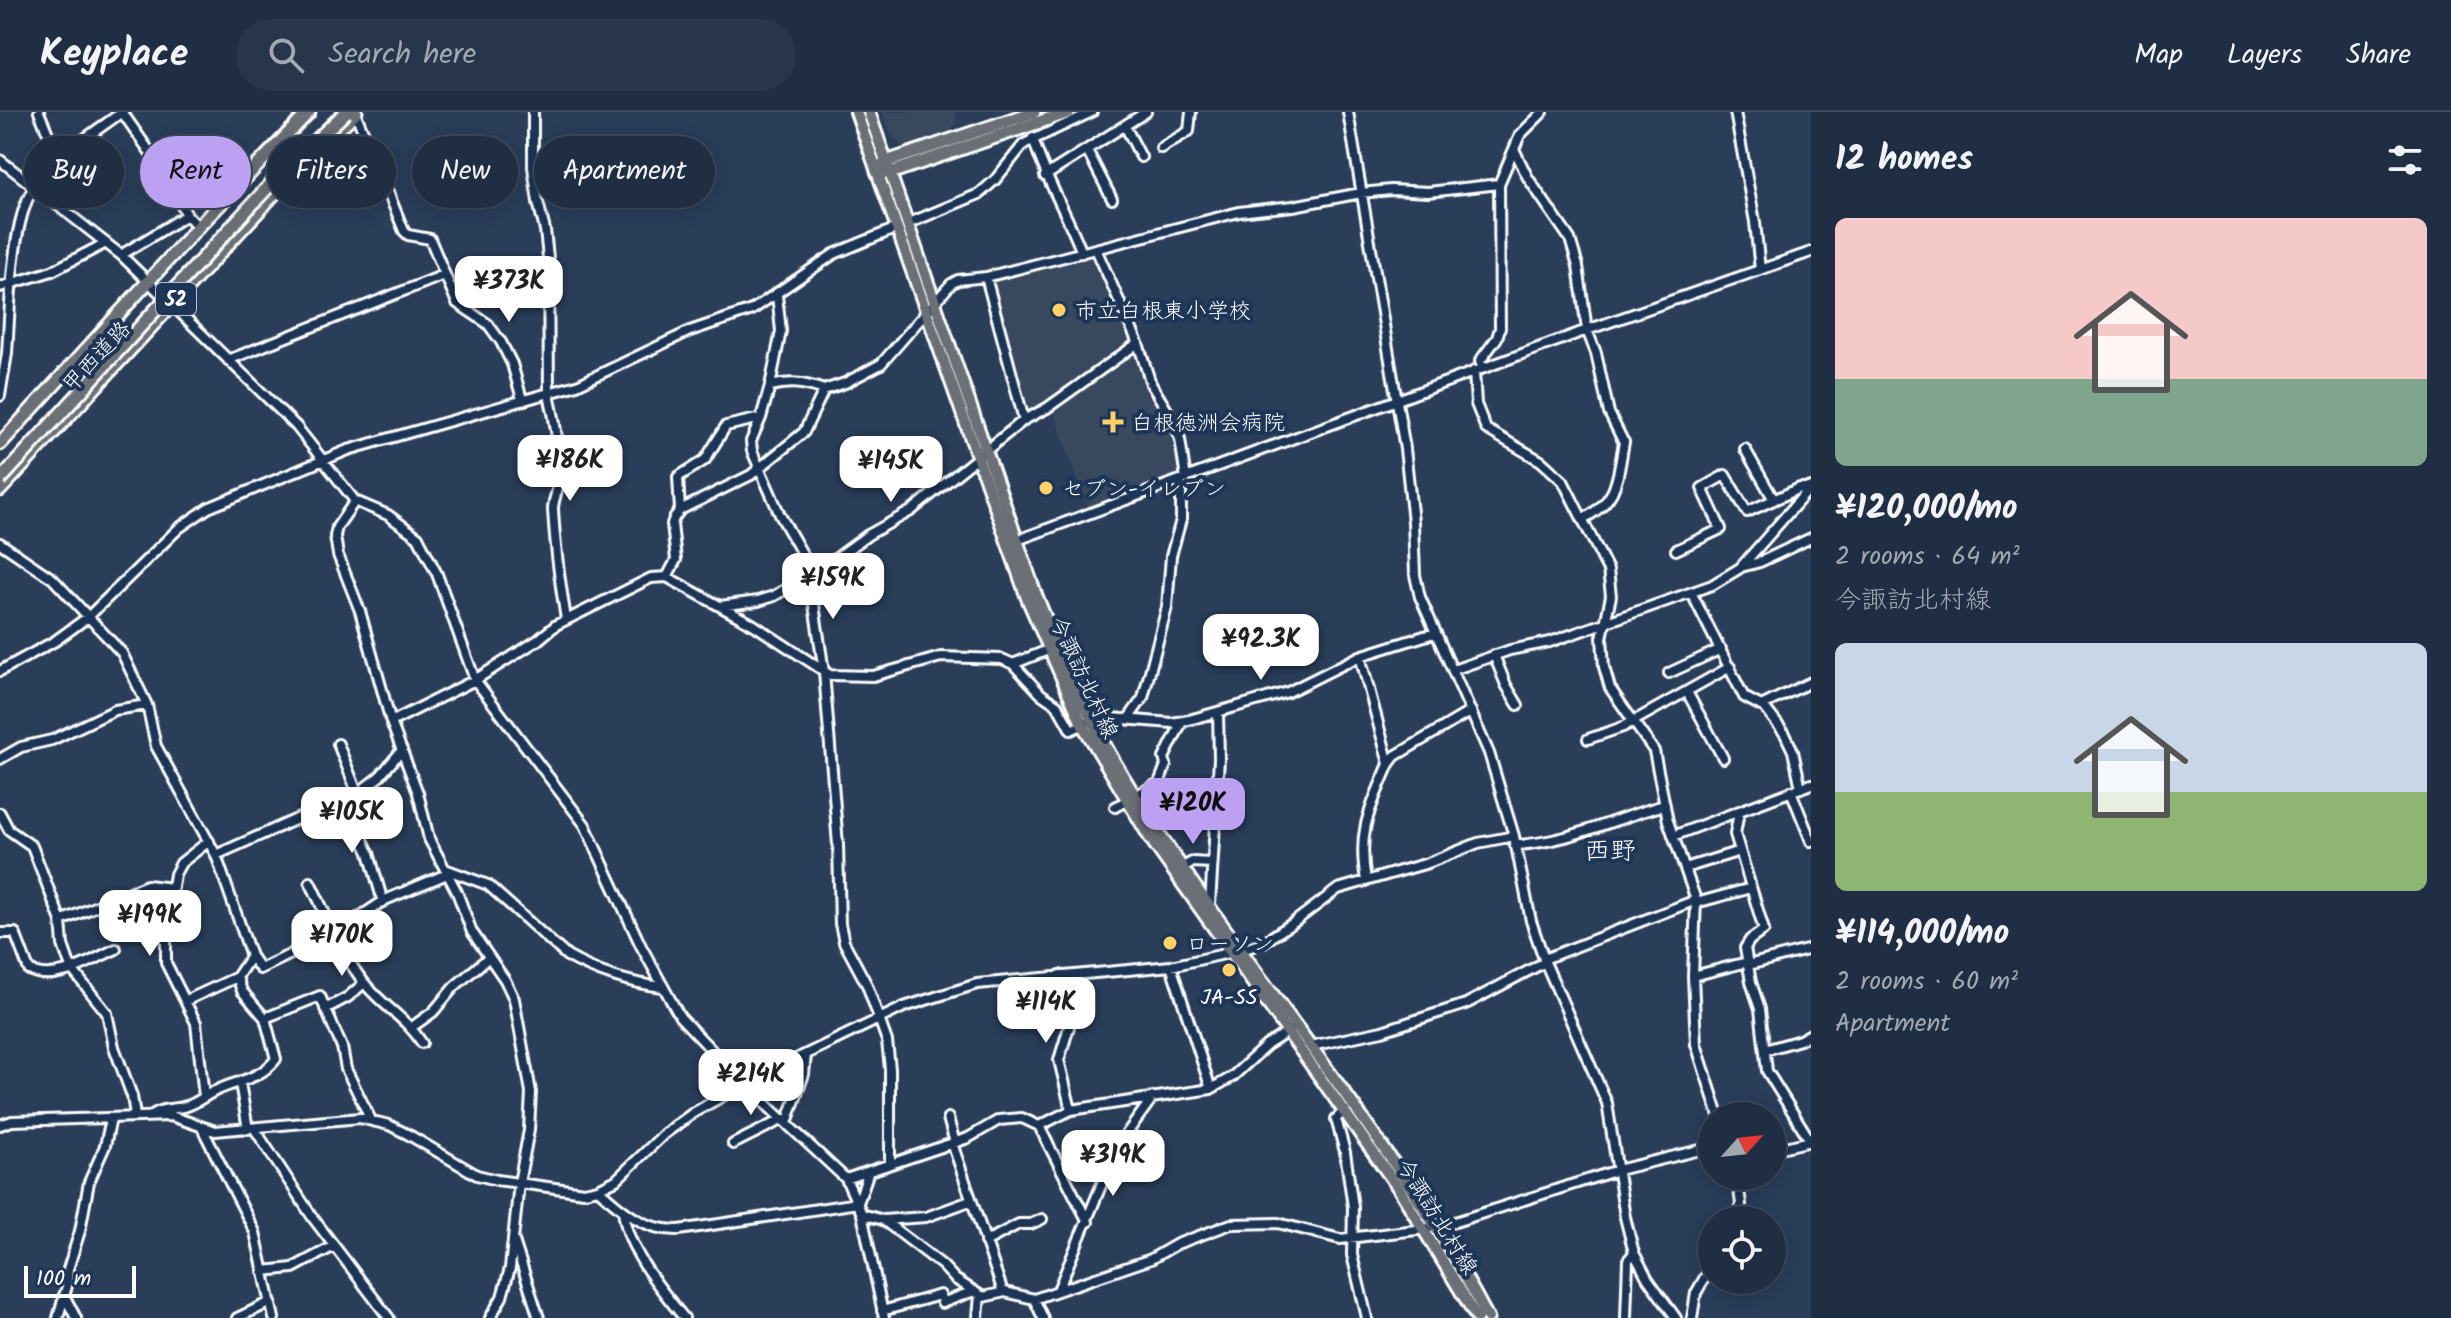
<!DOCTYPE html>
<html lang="en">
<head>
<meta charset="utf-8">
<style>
  body { margin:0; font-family:Kalam,"Klee One",sans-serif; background:#28364b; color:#f1f3f6; height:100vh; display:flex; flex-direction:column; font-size:30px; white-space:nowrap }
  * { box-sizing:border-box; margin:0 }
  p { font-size:26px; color:#a2a8b2 }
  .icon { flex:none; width:44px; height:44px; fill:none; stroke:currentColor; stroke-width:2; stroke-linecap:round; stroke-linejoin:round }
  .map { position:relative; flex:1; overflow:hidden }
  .side { display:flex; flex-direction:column; background:#202e44; width:640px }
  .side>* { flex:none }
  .hud { position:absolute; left:24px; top:24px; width:760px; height:72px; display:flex; gap:16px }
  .needle { width:52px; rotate:63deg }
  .fabs { position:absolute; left:1698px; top:990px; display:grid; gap:16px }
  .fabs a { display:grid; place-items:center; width:88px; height:88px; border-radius:50%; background:#202e44; box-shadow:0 4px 20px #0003,0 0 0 2px #3d4a5d; font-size:40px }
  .scale { position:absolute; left:24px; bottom:20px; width:112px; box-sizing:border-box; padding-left:8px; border:4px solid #fff; border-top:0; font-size:22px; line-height:28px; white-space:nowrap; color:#fff; -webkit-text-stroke:6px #1d3557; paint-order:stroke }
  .price { position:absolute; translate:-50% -68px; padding:0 18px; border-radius:16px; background:#fff; color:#222; font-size:26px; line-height:52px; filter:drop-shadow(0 2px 4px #0008) }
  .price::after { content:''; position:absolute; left:50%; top:48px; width:24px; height:18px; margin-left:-12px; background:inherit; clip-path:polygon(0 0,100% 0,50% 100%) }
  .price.current { background:#bca0f2; color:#111 }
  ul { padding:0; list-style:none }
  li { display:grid; align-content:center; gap:16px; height:424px; padding:0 24px }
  li span { display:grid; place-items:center; height:248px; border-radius:12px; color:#555 }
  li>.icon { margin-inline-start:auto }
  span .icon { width:144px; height:144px; fill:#fffc; stroke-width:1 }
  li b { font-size:34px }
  h2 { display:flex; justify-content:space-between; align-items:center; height:96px; padding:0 24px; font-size:34px }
  .chip { padding:0 28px; border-radius:36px; background:#202e44; box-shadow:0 4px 20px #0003,0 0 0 2px #3d4a5d; font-size:28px; line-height:72px }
  .chip.current { background:#bca0f2; color:#111 }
  header { display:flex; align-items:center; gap:48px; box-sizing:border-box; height:112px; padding:0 40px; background:#202e44; border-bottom:2px solid #3d4a5d }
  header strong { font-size:38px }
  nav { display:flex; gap:44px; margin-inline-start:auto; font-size:28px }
  .search { width:560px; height:72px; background:#28364b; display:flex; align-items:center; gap:20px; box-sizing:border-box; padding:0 28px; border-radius:44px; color:#a2a8b2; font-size:30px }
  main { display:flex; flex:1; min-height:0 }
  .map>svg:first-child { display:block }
  .built { fill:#39485e }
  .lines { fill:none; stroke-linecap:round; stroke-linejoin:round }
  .minor-casing { stroke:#fff; stroke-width:14 }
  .major-casing { stroke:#fff; stroke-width:16 }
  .highway-casing { stroke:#fff; stroke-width:17 }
  .minor { stroke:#1d3557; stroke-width:8 }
  .major { stroke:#6b7074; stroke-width:10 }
  .highway { stroke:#6b7074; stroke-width:11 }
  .highway-bridge-casing { stroke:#fff; stroke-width:17; stroke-linecap:butt }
  .highway-bridge { stroke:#6b7074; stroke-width:11 }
  .poi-dot { fill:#ffd166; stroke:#1d3557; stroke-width:3 }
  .labels { text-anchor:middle; stroke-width:8; stroke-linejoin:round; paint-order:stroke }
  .shield { fill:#1d3557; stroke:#bbc2cd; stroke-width:2 }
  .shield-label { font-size:20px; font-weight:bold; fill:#fff }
  .poi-label { font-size:22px; fill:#fff; stroke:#1d3557; text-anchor:start }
  .street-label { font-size:22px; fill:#fff; stroke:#1d3557 }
  .quarter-label { font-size:26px; fill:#fff; stroke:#1d3557 }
</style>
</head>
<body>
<header>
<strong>Keyplace</strong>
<div class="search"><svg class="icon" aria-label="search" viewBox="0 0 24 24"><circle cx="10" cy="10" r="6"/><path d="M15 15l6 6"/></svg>Search here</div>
<nav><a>Map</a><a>Layers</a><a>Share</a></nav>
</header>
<main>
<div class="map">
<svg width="1811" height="1206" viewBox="0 0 1811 1206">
  <rect width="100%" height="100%" fill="#2a3e5a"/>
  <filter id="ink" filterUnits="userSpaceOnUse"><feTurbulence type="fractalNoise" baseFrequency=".0125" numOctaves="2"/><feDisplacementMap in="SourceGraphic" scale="16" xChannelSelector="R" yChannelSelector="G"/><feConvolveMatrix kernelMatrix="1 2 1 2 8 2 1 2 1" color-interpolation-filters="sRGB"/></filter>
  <g filter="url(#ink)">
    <!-- built -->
    <path class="built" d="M882 0H956V11L948 22 921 34 902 35 890 19Z
      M1096 137 1138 231 1035 300 1024 294 986 165Z
      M1137 236 1145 261 1174 322 1183 351 1182 363 1088 396 1053 298Z"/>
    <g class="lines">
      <defs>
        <path id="minor" d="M39 0 59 48
          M122 0 159 53 187 103 198 115
          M355 0 404 119 408 123 430 127 457 191 488 212 501 230 512 252 522 287
          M533 0V55L538 90 545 118 548 146 549 282C555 307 562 348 558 373 557 382 553 388 553 397 555 434 560 471 566 507
          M1348 0 1405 337 1413 410 1415 463 1420 485 1489 641 1514 724 1531 809 1545 850 1607 991 1625 1105 1634 1141 1648 1167 1676 1206
          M1735 0 1755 110 1760 158
          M1125 14 1141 45
          M1033 26C1045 67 1067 101 1082 141
          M1161 36 1189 19 1191 0
          M1087 38 1112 87
          M1515 39 1528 66 1570 127 1578 154 1587 218 1596 241 1609 301 1622 327
          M0 48 121 143 296 314 355 389 388 403 418 425 437 462 475 568 585 713 641 834 680 905 744 972 846 1067 862 1102 884 1206
          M1045 64 1146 0
          M287 68 302 75 312 76 374 50
          M907 112 979 82 995 68 1024 32 1092 0
          M1096 137 1138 231 1151 272 1170 303 1180 327 1186 367
          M121 143 187 103
          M986 165 1024 308
          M0 175 52 159 106 131
          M228 248 444 163
          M1482 256 1480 249 1497 226 1500 216 1499 72 1520 23 1543 0
          M1474 259 1476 292 1486 317 1541 349 1563 369 1608 458 1611 484 1602 526 1604 555 1610 576 1654 639 1668 709 1696 788 1693 864 1696 932 1719 1004
          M770 274C791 269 804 271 824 278
          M0 284C2 270 5 255 7 241 10 200 11 110 33 77 55 44 91 23 122 0
          M761 306 751 329 752 339 780 403 808 452 824 560 838 733 840 812 844 830 867 873 887 929 890 957V1051
          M1745 337 1774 388
          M355 389 337 415 335 424 338 443 360 499 391 610 418 681 429 727 457 780 472 820 505 868 514 887 531 980 529 1018 519 1071 510 1156 502 1185 490 1206
          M680 398 678 365 705 348 726 314 761 306 770 274 781 219 777 183
          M1583 407C1619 388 1617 367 1624 330
          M1012 430 1587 218 1811 140
          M0 431 53 467 122 541 147 593 156 634 216 743 251 844 237 865 242 879 265 906 276 947C261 967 236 969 215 979 206 983 197 991 187 994 175 998 162 995 151 1004
          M1676 438 1721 417 1702 376 1725 363 1747 400 1800 376H1811
          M1741 455 1760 450 1811 426
          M667 465 676 448 672 412 674 406 680 398 751 363 804 320 824 278 845 271 881 252 951 172 958 168 986 165 1239 100 1293 94 1361 81 1391 78 1428 80 1499 72
          M1692 482 1744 585 1765 596 1785 622 1793 639 1801 676
          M720 494 758 489 774 484 831 450 868 423 911 399 1024 308 1047 296 1138 231
          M1494 543 1506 573 1518 593
          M1360 544 1389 652
          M1013 552 1048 538
          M1453 558 1510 538 1550 530 1712 473 1740 456 1811 375
          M0 559 55 529 88 505 179 416 208 396 348 338 577 273 690 219 752 198 834 142 897 116
          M1669 561 1721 537
          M1687 580 1723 646
          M1761 594 1811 570
          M1128 607 1143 586 1167 495 1171 444 1181 408V369
          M391 610 475 568 538 528 556 513 651 466 667 465 754 513 830 563 873 564 941 545 1002 547 1013 552 1041 582 1057 593 1071 618 1098 605 1172 611 1189 608 1288 580 1360 544 1434 521
          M1588 627 1623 615 1730 555
          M338 632 357 680
          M0 647 21 635 52 628 115 598 147 593
          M1791 679 1811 729
          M345 687 369 741 383 790
          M1115 695 1159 671 1166 653 1164 646 1182 610
          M1739 700 1735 722 1764 818 1750 828 1745 836 1751 870 1760 897 1767 959 1811 1030
          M0 701 9 718 32 734 61 809 63 833 71 856 107 901 114 935 132 984 135 1004
          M1673 724 1811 672
          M1515 733C1569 731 1614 706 1665 693
          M216 743 362 678 380 664 402 638
          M1183 755 1192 750 1212 751
          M1685 756 1740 739
          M445 757 488 773 567 844C595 860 630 871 662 875
          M1366 768C1357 718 1370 697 1389 652L1395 644 1471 599
          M310 770C327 804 341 843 366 873 384 895 407 907 422 931
          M1696 791 1751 776
          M1210 793 1219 647 1218 600
          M61 809 147 773 173 776
          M0 821H15L29 858C56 872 91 848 116 837
          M251 844 260 857 335 821 385 788 447 762
          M1544 847 1696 788
          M1748 853 1811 837
          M1171 854 1211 977
          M1060 863 1069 915 1059 948 1071 998
          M1693 864 1747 850
          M185 889 237 865
          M325 897 348 885 364 871
          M265 906 320 884 342 935 346 957 371 1008
          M412 915 433 900 454 875 489 845
          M1311 934 1382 919 1466 892 1545 850
          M1765 938 1800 928 1811 922
          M240 971 248 1017
          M204 985 196 911 166 851V819L175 762 181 751 209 729
          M1345 998 1336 1007 1345 1040 1353 1095 1352 1143 1367 1206
          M948 1006 955 1031
          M787 1011 804 962 806 943
          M0 1013 12 1009 171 1004 215 1019 360 1006 389 1013 409 1023 477 1063 497 1068 584 1080 598 1077 616 1068 664 1022 693 1001 744 972 904 895 977 872 1171 854 1242 838 1262 831 1293 811 1338 777 1428 751 1478 731 1514 724
          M1039 1014 1071 998 1211 977 1232 965 1267 933 1292 917
          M202 1016 255 1120 274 1206
          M254 1016 313 1106 389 1206
          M952 1031 1003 1180
          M733 1032 783 1007
          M1772 1038 1811 1029
          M846 1067 968 1026 999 1008 1022 1006 1039 1014 1088 1110
          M598 1077C622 1099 645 1119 679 1118L858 1091 869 1059
          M623 1098C627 1138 659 1175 684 1206
          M862 1102 883 1108 942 1153 955 1167 983 1185 1005 1180 1034 1187 1151 1147 1177 1132 1231 1112 1278 1111 1340 1127 1425 1117 1455 1110 1618 1058 1712 1035
          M883 1108 926 1105 970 1089
          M1736 1108 1741 1092 1737 1064
          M514 1129 539 1206
          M985 1130 1019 1112H1031L1042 1107
          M263 1159 293 1156 334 1134
          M1058 1178 1117 1035 1153 985
          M64 1183 76 1206
          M1034 1187 1043 1206
          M882 1199 940 1183 942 1191 974 1179
          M58 1206 67 1174 68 1157 80 1119 89 1070 105 1034 111 1006
          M237 1206 271 1190
          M978 1206 980 1183
          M1626 1206 1628 1148 1634 1141
          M1692 1206 1696 1181 1712 1153"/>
        <path id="major" d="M856 0 1027 486 1082 612 1150 726 1399 1077 1477 1206
          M869 0 1035 480C1058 538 1083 595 1114 649 1228 842 1383 1007 1488 1206"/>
        <path id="highway" d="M877 59 890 61 1069 0
          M877 59 886 50 1034 0
          M0 332 198 115 309 0
          M0 378 287 68 356 0"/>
      </defs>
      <!-- minor casing -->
      <use href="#minor" class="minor-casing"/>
      <!-- major casing -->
      <use href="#major" class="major-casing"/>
      <!-- highway casing -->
      <use href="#highway" class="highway-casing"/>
      <!-- minor -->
      <use href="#minor" class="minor"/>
      <!-- major -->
      <use href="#major" class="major"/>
      <!-- highway -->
      <use href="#highway" class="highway"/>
      <defs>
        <path id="highway-bridge" d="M0 368 268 75 346 0"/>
      </defs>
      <!-- highway-bridge casing -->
      <use href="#highway-bridge" class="highway-bridge-casing"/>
      <!-- highway-bridge -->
      <use href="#highway-bridge" class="highway-bridge"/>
    </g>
  </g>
  <!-- markers -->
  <g class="poi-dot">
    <circle cx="1059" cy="198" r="8"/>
    <path d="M1109 298h8v8h8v8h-8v8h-8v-8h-8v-8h8z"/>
    <circle cx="1046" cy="376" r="8"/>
    <circle cx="1170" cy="831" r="8"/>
    <circle cx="1229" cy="858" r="8"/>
  </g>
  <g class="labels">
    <!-- shield labels -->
    <rect class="shield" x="156" y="171" width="40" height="32" rx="6"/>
    <g class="shield-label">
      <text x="176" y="194">52</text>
    </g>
    <!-- poi labels -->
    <g class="poi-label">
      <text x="1075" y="206">市立白根東小学校</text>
      <text x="1131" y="318">白根徳洲会病院</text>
      <text x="1062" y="384">セブン-イレブン</text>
      <text x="1186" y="839">ローソン</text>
      <text x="1229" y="892" text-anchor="middle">JA-SS</text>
    </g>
    <!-- street labels -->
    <g class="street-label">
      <text transform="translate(96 244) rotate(-47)" y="8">甲西道路</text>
      <text transform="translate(1085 565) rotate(65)" y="8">今諏訪北村線</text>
      <text transform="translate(1438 1104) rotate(58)" y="8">今諏訪北村線</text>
    </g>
    <!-- quarter labels -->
    <g class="quarter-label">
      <text x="1610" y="747">西野</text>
    </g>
  </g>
</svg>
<div class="fabs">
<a><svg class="needle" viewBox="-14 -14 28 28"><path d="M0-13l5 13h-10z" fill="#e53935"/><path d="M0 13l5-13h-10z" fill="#a2a8b2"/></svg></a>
<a><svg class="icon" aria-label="locate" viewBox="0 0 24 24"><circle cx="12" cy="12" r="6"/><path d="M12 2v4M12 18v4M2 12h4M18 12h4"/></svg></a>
</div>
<div class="scale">100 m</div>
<b class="price" style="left:509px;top:212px">¥373K</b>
<b class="price" style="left:570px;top:391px">¥186K</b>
<b class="price" style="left:891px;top:392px">¥145K</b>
<b class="price" style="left:833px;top:509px">¥159K</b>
<b class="price" style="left:1261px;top:570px">¥92.3K</b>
<b class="price current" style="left:1193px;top:734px">¥120K</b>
<b class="price" style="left:352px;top:743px">¥105K</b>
<b class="price" style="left:150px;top:846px">¥199K</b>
<b class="price" style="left:342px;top:866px">¥170K</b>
<b class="price" style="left:1046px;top:933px">¥114K</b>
<b class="price" style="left:751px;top:1005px">¥214K</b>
<b class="price" style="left:1113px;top:1086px">¥319K</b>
<div class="hud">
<a class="chip">Buy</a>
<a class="chip current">Rent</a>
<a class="chip">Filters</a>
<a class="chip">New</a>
<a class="chip">Apartment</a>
</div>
</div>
<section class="side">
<h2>12 homes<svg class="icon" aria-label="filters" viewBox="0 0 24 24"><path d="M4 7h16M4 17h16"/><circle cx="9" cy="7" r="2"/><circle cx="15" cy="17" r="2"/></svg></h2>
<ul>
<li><span style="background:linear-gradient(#f6c9c9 65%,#7fa58c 0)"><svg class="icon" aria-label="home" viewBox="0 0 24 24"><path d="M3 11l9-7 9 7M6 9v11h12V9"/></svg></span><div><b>¥120,000/mo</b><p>2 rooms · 64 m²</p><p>今諏訪北村線</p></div></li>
<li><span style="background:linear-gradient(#c9d6e8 60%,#8fb573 0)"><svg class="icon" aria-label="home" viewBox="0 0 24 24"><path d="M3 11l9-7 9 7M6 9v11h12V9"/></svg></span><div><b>¥114,000/mo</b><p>2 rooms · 60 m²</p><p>Apartment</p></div></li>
</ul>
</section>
</main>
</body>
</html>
